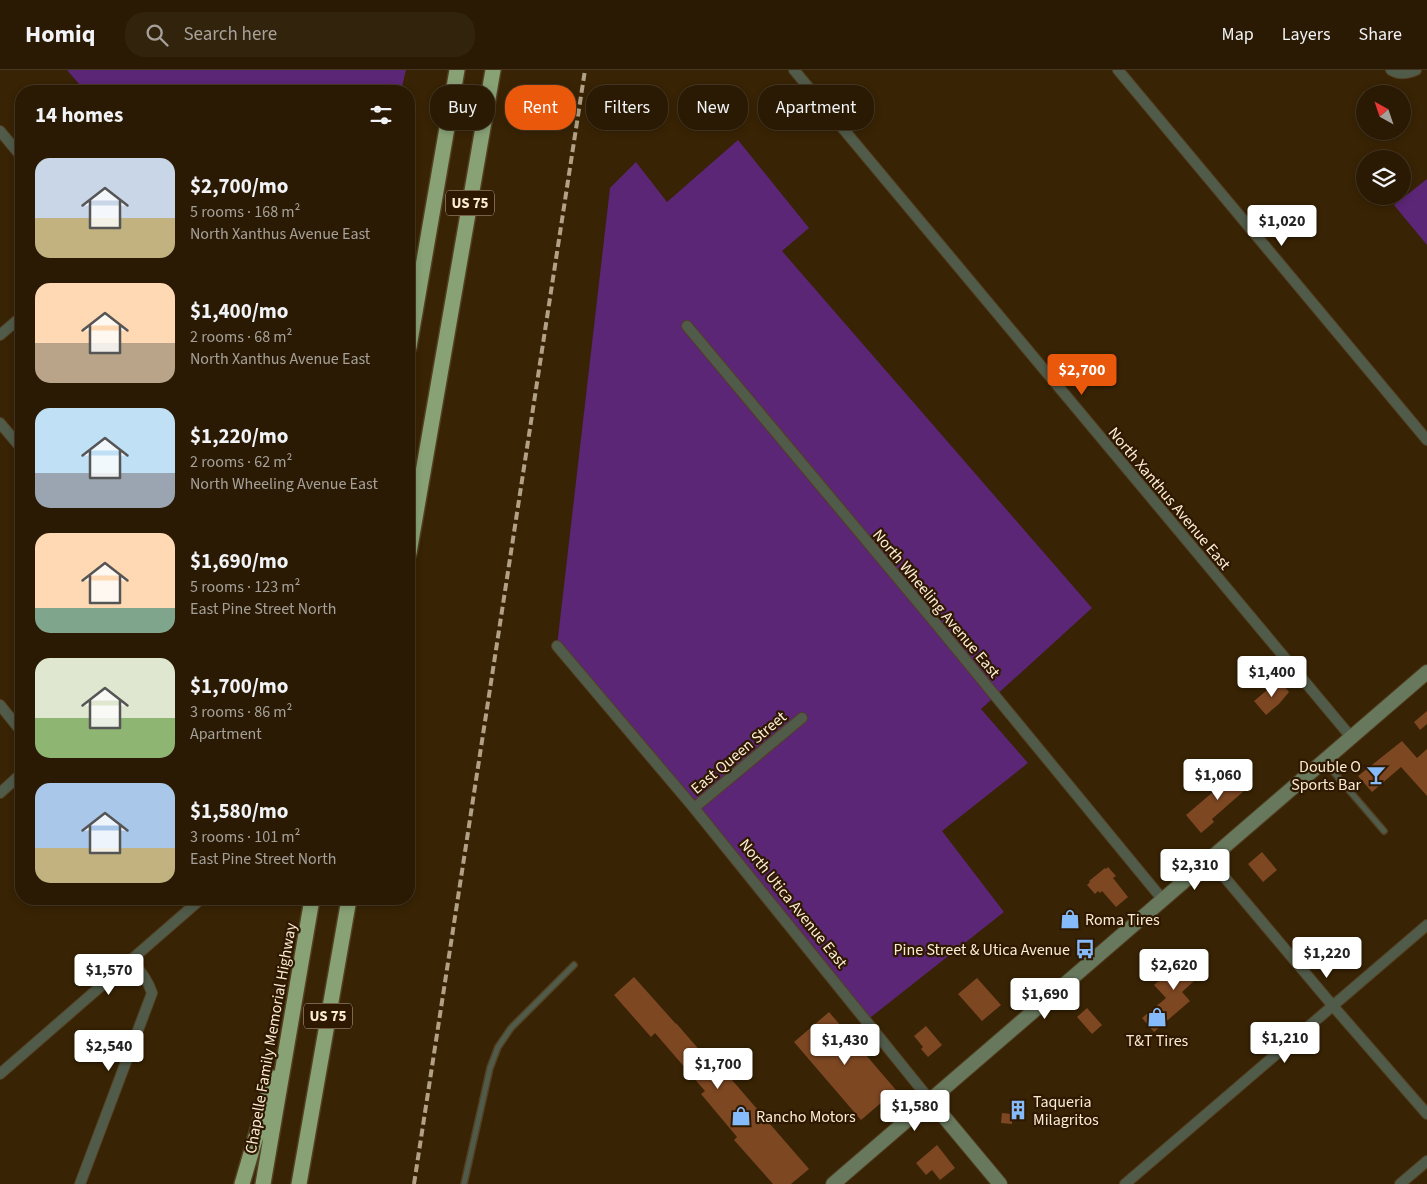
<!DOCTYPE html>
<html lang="en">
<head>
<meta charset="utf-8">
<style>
  body { margin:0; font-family:"Source Sans 3",sans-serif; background:#32230d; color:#f1f3f6; height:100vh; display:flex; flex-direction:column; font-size:19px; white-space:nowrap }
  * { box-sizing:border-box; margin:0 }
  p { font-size:16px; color:#a5a19a }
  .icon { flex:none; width:28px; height:28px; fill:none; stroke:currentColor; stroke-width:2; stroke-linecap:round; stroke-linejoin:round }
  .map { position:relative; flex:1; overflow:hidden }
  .side { position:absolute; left:15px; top:15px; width:400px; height:820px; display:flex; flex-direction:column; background:#2a1a03; border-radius:20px; box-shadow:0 2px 8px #0003,0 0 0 1px #463825 }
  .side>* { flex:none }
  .guide { position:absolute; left:430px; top:15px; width:475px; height:45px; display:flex; gap:10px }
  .needle { width:32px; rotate:320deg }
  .controls { position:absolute; left:1356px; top:15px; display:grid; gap:10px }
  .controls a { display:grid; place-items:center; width:55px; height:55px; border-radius:50%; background:#2a1a03; box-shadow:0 2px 8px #0003,0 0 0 1px #463825; font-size:25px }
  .price { position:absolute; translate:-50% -42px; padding:0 11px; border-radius:5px; background:#fff; color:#222; font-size:16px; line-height:32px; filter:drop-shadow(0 1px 2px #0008) }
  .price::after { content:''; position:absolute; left:50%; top:30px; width:15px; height:11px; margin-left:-8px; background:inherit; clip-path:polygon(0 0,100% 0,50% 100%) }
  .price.current { background:#ea580c; color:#fff }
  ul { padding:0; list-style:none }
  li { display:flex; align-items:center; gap:15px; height:125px; padding:0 20px }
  li span { display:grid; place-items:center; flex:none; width:140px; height:100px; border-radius:15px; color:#555 }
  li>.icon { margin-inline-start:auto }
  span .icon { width:60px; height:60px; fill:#fffc; stroke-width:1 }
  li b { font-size:21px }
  h2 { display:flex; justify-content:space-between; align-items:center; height:60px; padding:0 20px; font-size:21px }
  .pill { padding:0 18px; border-radius:20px; background:#2a1a03; box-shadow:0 2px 8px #0003,0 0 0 1px #463825; font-size:18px; line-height:45px }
  .pill.current { background:#ea580c; color:#fff }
  header { display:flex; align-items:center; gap:30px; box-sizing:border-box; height:70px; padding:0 25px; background:#2a1a03; border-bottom:1px solid #463825 }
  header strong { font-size:24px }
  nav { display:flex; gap:28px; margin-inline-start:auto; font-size:18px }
  .search { width:350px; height:45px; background:#32230d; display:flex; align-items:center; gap:12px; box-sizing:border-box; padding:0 18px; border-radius:20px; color:#a5a19a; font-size:19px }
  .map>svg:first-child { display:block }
  .green { fill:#5b2676 }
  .building { fill:#7d4722 }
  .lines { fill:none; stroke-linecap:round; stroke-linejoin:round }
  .service-casing { stroke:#533f21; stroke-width:8 }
  .minor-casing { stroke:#533f21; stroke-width:12 }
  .secondary-casing { stroke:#533f21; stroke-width:16 }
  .motorway-casing { stroke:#533f21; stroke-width:18 }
  .service { stroke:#515b4a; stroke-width:5 }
  .minor { stroke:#515b4a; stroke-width:10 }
  .secondary { stroke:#67785c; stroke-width:14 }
  .motorway { stroke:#88a276; stroke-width:15 }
  .rail { stroke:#b2a087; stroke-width:4; stroke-dasharray:8 4; stroke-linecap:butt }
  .labels { text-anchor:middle; stroke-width:4.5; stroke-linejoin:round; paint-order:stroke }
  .shield { fill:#2e1900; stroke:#beac95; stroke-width:1 }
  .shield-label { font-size:15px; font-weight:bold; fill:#fcebd5 }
  .street-label { font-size:16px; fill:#fcebd5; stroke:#2e1900 }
  .poi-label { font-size:16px; fill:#fcebd5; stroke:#2e1900; text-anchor:start }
</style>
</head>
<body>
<header>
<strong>Homiq</strong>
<div class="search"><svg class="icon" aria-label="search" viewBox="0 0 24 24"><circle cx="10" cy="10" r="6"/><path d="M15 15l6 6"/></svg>Search here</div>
<nav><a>Map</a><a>Layers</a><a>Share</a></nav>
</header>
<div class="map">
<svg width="1427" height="1114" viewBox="0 0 1427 1114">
  <rect width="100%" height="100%" fill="#382304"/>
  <!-- green -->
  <path class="green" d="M67 0H406L401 21H85Z
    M738 70 809 158 782 181 1092 538 981 639 1028 693 942 761 1004 842 866 951 557 576 610 118 636 92 667 132Z
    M1427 109V175L1394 135Z"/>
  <!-- building -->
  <path class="building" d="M1279 610 1289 622 1279 634 1266 645 1254 631Z
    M1427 641V654L1420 660 1414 652Z
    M1402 671 1417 688 1427 679V726L1401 697 1372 722 1358 706Z
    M1242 700 1253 713 1212 749 1214 752 1201 763 1186 745 1220 716 1221 718Z
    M1262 782 1277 800 1263 812 1248 794Z
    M1108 797 1116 806 1113 808 1128 827 1116 837 1102 821 1100 823 1098 821 1095 824 1087 815 1090 812 1089 811 1105 798 1106 799Z
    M1191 883 1206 900 1182 922 1190 931 1154 962 1142 948 1166 928 1154 915Z
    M634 907 676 954V953L722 1006 726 1003 809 1099 791 1114H773L734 1070 737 1067 701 1024 705 1021 655 963 651 967 614 925Z
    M977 908 1001 935 982 951 958 924Z
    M1087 938 1102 955 1092 964 1077 947Z
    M829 942 896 1020 861 1050 794 972Z
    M926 956 942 975 928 987 921 979 923 977 914 966Z
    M1002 1043 1012 1044V1054L1001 1053Z
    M937 1075 955 1098 940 1110 932 1100 926 1105 916 1093Z"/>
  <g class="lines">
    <defs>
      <path id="service" d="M1324 691 1384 761
        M464 1114 490 998 498 977 511 958 574 895"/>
      <path id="minor" d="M794 0 1351 667
        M1118 0 1427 370
        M1391 0C1399 5 1407 4 1416 0
        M0 61 21 86
        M687 256 932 549 1163 830
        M0 265 21 247
        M0 353 21 378
        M557 576 694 738 930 1030
        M0 635 21 661
        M0 723 21 704
        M694 738 802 648
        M1210 790 1333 936 1427 1044
        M0 1004 201 829
        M80 1114 152 923C148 910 140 901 131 890
        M1125 1114 1427 855
        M1400 1114 1427 1091"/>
      <path id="secondary" d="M930 1030 1000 1114
        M833 1114 1427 602"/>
      <path id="motorway" d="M409 277 457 0
        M409 483 493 0
        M242 1114 273 1008
        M263 1114 312 829
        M299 1114 349 829"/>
    </defs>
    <!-- service casing -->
    <use href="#service" class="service-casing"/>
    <!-- minor casing -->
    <use href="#minor" class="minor-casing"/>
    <!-- secondary casing -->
    <use href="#secondary" class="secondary-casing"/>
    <!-- motorway casing -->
    <use href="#motorway" class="motorway-casing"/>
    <!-- service -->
    <use href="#service" class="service"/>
    <!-- minor -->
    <use href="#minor" class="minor"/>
    <!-- secondary -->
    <use href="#secondary" class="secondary"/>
    <!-- motorway -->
    <use href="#motorway" class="motorway"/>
    <!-- rail -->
    <path class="rail" d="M414 1114 585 0"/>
  </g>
  <!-- icons -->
  <defs>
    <symbol id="bar-bare" viewBox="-9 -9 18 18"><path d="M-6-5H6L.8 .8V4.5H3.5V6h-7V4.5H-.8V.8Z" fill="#85bbfb" stroke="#2e1900" stroke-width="2.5" paint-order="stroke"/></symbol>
    <symbol id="shop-bare" viewBox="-9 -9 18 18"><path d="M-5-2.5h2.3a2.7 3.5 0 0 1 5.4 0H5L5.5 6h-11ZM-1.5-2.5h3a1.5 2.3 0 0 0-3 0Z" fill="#85bbfb" stroke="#2e1900" stroke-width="2.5" paint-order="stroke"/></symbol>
    <symbol id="bus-bare" viewBox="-9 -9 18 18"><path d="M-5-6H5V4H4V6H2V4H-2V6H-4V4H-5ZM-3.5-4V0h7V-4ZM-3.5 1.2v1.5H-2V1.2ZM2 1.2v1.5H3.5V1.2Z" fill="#85bbfb" stroke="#2e1900" stroke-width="2.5" paint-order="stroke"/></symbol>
    <symbol id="building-bare" viewBox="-9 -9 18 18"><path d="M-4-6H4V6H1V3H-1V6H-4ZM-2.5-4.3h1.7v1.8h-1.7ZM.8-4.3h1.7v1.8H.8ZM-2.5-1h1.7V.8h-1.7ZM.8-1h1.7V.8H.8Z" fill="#85bbfb" stroke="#2e1900" stroke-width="2.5" paint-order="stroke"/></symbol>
  </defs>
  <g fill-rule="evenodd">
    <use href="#bar-bare" x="1362" y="691" width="28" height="28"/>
    <use href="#shop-bare" x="1056" y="835" width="28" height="28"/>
    <use href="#bus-bare" x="1071" y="865" width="28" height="28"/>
    <use href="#shop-bare" x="1143" y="933" width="28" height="28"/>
    <use href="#building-bare" x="1004" y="1026" width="28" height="28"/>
    <use href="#shop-bare" x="727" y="1032" width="28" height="28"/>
  </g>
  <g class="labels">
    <!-- shield labels -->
    <g class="shield">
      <rect x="446" y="120.5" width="48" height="25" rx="4"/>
      <rect x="304" y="933.5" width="48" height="25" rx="4"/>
    </g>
    <g class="shield-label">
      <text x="470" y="138">US 75</text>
      <text x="328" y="951">US 75</text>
    </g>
    <!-- street labels -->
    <g class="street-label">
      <text transform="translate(1170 428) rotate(50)" y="6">North Xanthus Avenue East</text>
      <text transform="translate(937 533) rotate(50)" y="6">North Wheeling Avenue East</text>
      <text transform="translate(738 682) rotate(-40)" y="6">East Queen Street</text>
      <text transform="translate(794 833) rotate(51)" y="6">North Utica Avenue East</text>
      <text transform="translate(270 968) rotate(-80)" y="6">Chapelle Family Memorial Highway</text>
    </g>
    <!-- poi labels -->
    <g class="poi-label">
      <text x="1361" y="702" text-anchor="end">Double O<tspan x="1361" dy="18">Sports Bar</tspan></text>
      <text x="1085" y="855">Roma Tires</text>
      <text x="1070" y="885" text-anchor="end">Pine Street &amp; Utica Avenue</text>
      <text x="1157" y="976" text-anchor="middle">T&amp;T Tires</text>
      <text x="1033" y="1037">Taqueria<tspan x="1033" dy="18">Milagritos</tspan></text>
      <text x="756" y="1052">Rancho Motors</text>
    </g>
  </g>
</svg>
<div class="controls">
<a><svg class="needle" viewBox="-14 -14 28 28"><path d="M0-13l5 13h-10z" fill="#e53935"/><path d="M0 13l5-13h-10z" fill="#a5a19a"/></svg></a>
<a><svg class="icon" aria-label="layers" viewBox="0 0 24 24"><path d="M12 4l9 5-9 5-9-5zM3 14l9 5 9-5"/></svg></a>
</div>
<b class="price" style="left:1282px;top:177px">$1,020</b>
<b class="price current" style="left:1082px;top:326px">$2,700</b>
<b class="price" style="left:1272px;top:628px">$1,400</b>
<b class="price" style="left:1218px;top:731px">$1,060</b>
<b class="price" style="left:1195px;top:821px">$2,310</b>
<b class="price" style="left:1327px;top:909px">$1,220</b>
<b class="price" style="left:1174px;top:921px">$2,620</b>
<b class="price" style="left:109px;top:926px">$1,570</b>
<b class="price" style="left:1045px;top:950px">$1,690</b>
<b class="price" style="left:1285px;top:994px">$1,210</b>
<b class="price" style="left:845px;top:996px">$1,430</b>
<b class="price" style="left:109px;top:1002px">$2,540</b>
<b class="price" style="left:718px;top:1020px">$1,700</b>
<b class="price" style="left:915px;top:1062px">$1,580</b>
<div class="guide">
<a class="pill">Buy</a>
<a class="pill current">Rent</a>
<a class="pill">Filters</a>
<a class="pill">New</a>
<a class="pill">Apartment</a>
</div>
<section class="side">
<h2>14 homes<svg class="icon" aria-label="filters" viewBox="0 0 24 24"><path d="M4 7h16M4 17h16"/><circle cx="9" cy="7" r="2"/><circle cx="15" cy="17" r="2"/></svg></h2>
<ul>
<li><span style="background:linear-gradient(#c9d6e8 60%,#c2b280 0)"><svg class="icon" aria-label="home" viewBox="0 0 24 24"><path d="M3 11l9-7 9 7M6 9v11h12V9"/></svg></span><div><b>$2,700/mo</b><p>5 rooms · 168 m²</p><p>North Xanthus Avenue East</p></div></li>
<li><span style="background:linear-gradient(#ffd9b3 60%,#b9a48a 0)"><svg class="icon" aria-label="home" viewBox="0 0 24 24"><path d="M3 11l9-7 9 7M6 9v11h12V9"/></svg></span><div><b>$1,400/mo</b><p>2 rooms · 68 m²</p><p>North Xanthus Avenue East</p></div></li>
<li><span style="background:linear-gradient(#bfe0f5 65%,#9aa5b1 0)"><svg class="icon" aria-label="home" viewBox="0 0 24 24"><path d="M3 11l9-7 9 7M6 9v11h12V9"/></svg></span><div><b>$1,220/mo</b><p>2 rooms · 62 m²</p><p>North Wheeling Avenue East</p></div></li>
<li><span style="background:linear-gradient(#ffd9b3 75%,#7fa58c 0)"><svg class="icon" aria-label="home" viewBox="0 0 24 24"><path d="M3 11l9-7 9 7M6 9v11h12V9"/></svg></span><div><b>$1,690/mo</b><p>5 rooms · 123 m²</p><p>East Pine Street North</p></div></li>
<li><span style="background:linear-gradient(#dfe7d0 60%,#8fb573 0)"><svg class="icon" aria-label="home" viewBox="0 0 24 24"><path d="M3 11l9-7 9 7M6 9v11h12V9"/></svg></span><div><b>$1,700/mo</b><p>3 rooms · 86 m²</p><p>Apartment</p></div></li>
<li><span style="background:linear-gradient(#a9c7e8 65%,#c2b280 0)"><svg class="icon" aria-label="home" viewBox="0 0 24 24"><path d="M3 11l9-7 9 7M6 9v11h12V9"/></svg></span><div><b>$1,580/mo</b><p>3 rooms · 101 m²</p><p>East Pine Street North</p></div></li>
</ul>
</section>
</div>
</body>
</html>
